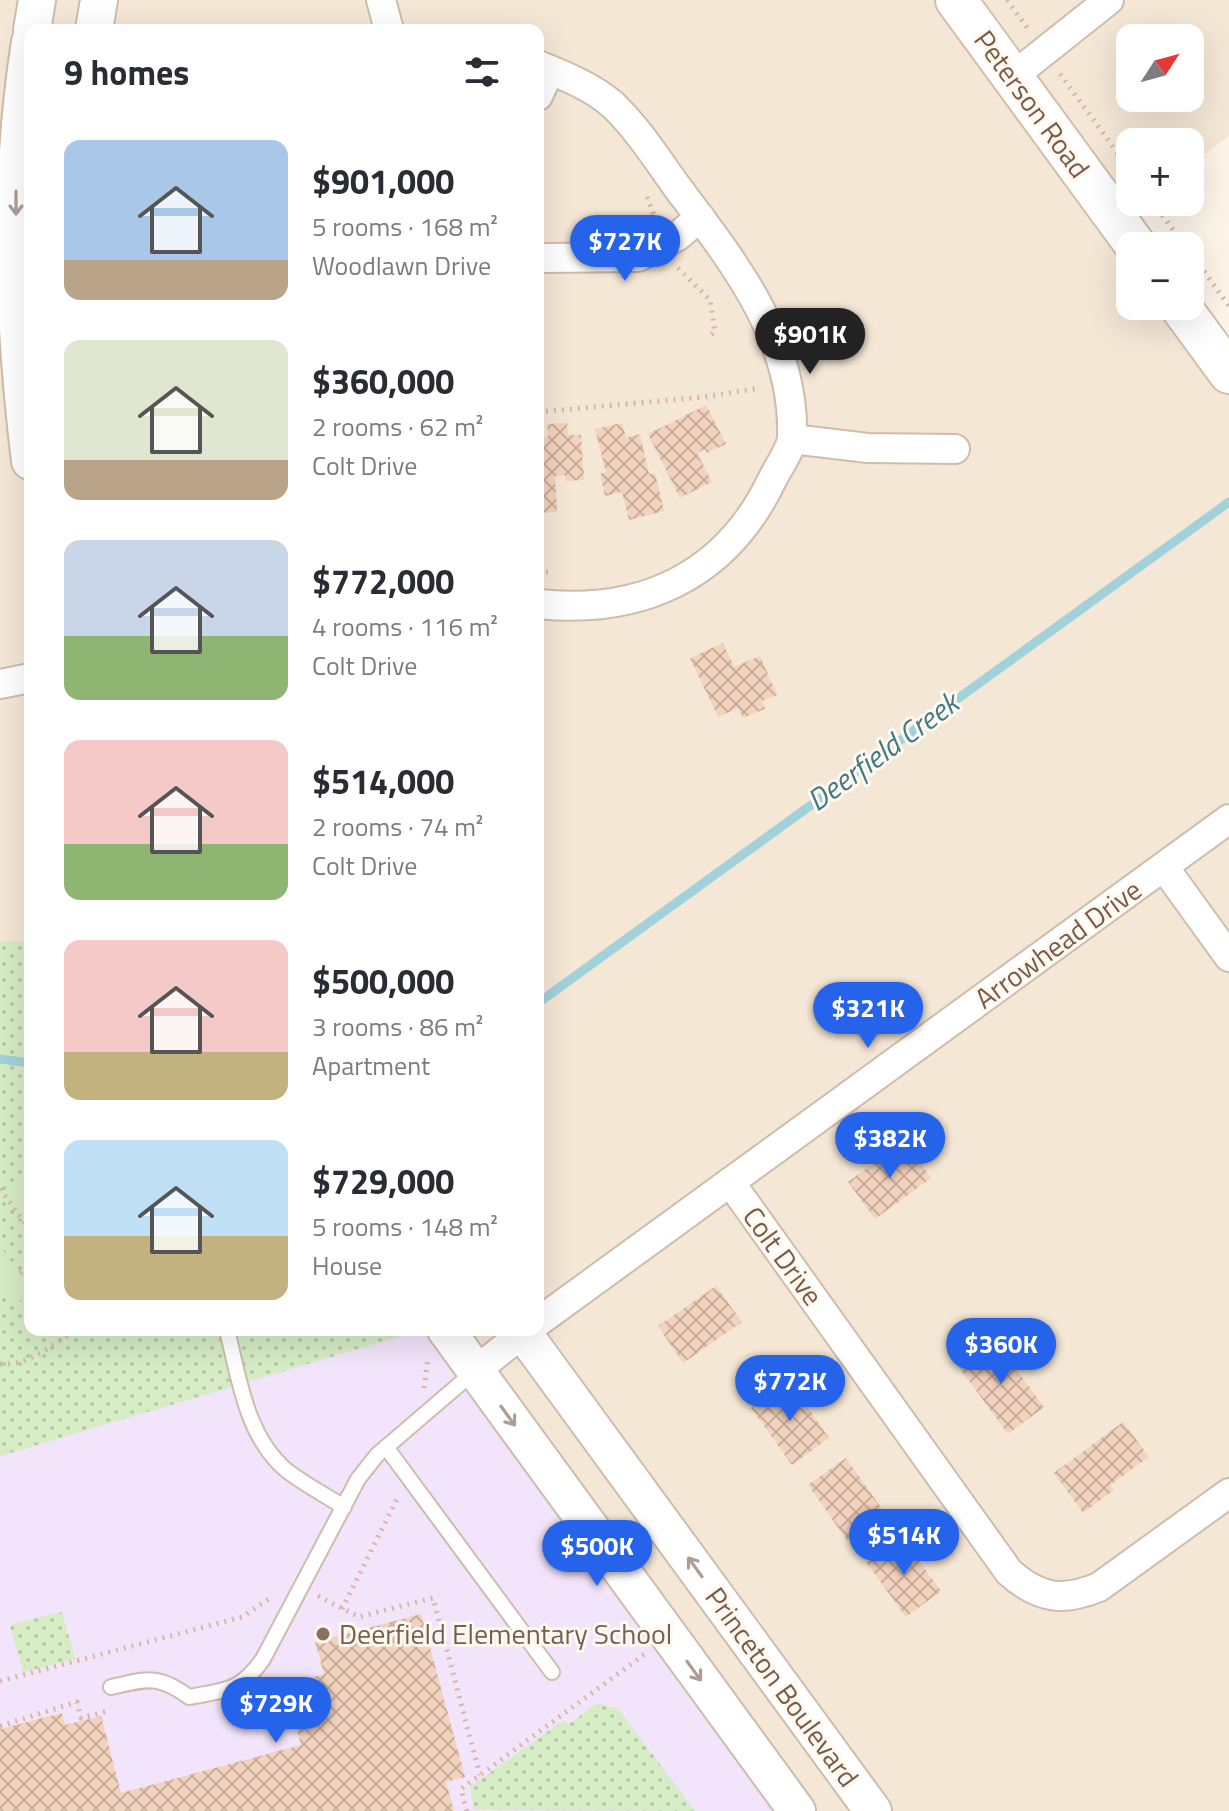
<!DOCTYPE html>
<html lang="en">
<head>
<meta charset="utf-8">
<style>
  body { margin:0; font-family:"Titillium Web",sans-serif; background:#f7f7f7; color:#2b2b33; height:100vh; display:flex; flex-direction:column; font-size:30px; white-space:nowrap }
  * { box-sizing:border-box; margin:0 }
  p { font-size:26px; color:#7c7c81 }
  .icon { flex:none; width:44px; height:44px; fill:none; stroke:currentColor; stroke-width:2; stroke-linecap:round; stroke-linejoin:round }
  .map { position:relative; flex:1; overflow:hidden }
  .side { position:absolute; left:24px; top:24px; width:520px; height:1312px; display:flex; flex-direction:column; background:#fff; border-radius:16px; box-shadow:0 8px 32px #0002 }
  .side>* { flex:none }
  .needle { width:52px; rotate:54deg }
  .controls { position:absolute; left:1116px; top:24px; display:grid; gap:16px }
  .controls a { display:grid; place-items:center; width:88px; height:88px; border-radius:16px; background:#fff; box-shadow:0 8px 32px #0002; font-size:40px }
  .price { position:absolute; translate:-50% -68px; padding:0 18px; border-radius:28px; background:#2563eb; color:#fff; font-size:26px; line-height:52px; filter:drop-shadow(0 2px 4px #0008) }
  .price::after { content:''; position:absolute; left:50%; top:48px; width:24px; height:18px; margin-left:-12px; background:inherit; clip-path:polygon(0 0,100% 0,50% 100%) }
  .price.on { background:#222; color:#fff }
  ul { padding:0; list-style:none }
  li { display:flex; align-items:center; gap:24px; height:200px; padding:0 40px }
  li span { display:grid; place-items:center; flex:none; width:224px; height:160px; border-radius:16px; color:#555 }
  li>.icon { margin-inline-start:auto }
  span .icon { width:96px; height:96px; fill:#fffc; stroke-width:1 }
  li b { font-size:34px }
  h2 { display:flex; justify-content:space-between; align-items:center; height:96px; padding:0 40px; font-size:34px }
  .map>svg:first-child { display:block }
  .residential { fill:#f5e7d6; fill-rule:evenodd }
  .education { fill:#f2e4fa }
  .park { fill:url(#park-dots) }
  .pitch { fill:#d5ecc5 }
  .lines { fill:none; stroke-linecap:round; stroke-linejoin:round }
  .stream { stroke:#a1d1da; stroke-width:9 }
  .building { fill:url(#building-cross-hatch) }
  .service-casing { stroke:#cfbcac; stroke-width:18 }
  .minor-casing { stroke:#cfbcac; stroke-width:32 }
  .tertiary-casing { stroke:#cfbcac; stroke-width:40 }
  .secondary-casing { stroke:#d5beac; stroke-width:44 }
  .path { stroke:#d9b6a1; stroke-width:5; stroke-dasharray:2 6; stroke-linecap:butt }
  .service { stroke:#fff; stroke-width:14 }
  .minor { stroke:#fff; stroke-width:28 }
  .tertiary { stroke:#fff; stroke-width:36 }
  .secondary { stroke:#fff; stroke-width:40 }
  .oneway { stroke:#ae9d92 }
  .education-dot { fill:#8d6e63; stroke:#fff9ef; stroke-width:3 }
  .labels { text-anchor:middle; stroke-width:6; stroke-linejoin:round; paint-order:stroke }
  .street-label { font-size:28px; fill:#785b4a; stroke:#fff9ef }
  .education-label { font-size:28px; fill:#785e54; stroke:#fff9ef; text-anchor:start }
  .water-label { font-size:30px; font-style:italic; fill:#407a85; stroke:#fff9ef }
</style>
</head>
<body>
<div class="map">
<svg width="1229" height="1811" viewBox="0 0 1229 1811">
  <defs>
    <pattern id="park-dots" width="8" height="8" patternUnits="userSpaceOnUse" patternTransform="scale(2)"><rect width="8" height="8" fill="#d5ecc5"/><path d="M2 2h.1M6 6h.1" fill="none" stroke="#b2c2a2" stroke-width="1.8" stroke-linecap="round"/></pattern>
    <pattern id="building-cross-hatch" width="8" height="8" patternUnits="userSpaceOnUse" patternTransform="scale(2)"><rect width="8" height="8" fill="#f3d3be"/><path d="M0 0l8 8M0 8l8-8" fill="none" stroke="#caae9c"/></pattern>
  </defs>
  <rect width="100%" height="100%" fill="#fdf5e8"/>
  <!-- residential -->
  <path class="residential" d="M0 0H1229V136L1190 166V142H1130V202H1144L1119 222 1130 246V306H1180L1229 373V1811H0ZM30 30H538V1330H30ZM1130 38H1190V98H1130Z"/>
  <!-- education -->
  <path class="education" d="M421 1330H425L775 1811H0V1456Z"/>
  <!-- park -->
  <path class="park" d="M30 941V1330H421L0 1456V942Z
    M62 1612 75 1659 23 1672 10 1625Z
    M597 1703 618 1709 695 1811 474 1810 470 1787 564 1720 568 1725Z"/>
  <!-- pitch -->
  <path class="pitch" d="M30 1177V1224L8 1193Z
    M0 1246 30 1286V1293L16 1304 0 1283Z"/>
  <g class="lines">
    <!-- stream -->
    <path class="stream" d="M538 1003 1229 502
      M0 1059 30 1063"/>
  </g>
  <!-- building -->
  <path class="building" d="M706 405 726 444 707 453 705 449 697 453 712 482 680 498 648 434Z
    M567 423 568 435H581L584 480 565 481V475L555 476 557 512 538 513V438L548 437 547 424Z
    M622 423 626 438 640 434 649 474 655 473 664 511 629 520 622 492 605 496 600 474 606 472 595 429Z
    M723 643 734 667 760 656 777 695 762 701 765 709 743 718 738 708 718 717 690 658Z
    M904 1141 931 1178 875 1219 848 1182Z
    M716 1286 742 1322 683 1363 658 1326Z
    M994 1339 1044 1407 1008 1434 958 1366Z
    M789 1381 829 1438 792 1465 751 1408Z
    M1123 1422 1149 1457 1110 1485 1114 1490 1083 1513 1054 1473Z
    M846 1458 887 1516 849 1543 808 1485Z
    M901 1537 941 1591 906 1617 866 1562Z
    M421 1614 465 1777 446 1782 454 1811H0V1729L62 1713 65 1725 101 1716 121 1793 301 1745 285 1685 324 1674 315 1642Z"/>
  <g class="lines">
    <defs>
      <path id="service" d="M227 1330C239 1378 246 1436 286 1470 304 1484 325 1495 344 1507
        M386 1447 552 1672
        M111 1687C147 1679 158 1674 189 1697 225 1690 240 1692 263 1659L358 1479 377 1455 475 1371"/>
      <path id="minor" d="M381 0 389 30
        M538 65C563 75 593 87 613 105 638 129 657 159 677 187 732 260 795 338 792 436 792 449 778 467 772 480 726 576 642 615 538 604
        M1012 77 1109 0
        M538 96 550 70
        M538 256 541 258 638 257 678 236 700 217
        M792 439 868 448 955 449
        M0 684 30 678
        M1164 867 1229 957
        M730 1182 1009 1572C1039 1599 1063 1602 1099 1587L1229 1493
        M538 1322 1229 819
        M475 1371 527 1330"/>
      <path id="tertiary" d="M32 30 37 0
        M94 30 99 0
        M30 42C8 182 13 321 30 461
        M446 1330 797 1811
        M521 1330 873 1811"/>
      <path id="secondary" d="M956 0 1136 246
        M1180 306 1229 373"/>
    </defs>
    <!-- service casing -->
    <use href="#service" class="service-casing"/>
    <!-- minor casing -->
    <use href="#minor" class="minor-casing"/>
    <!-- tertiary casing -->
    <use href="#tertiary" class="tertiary-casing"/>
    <!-- secondary casing -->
    <use href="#secondary" class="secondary-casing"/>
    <!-- path -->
    <path class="path" d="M1007 0 1029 30
      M1060 74 1130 170
      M647 197 655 218
      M1153 202 1185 246
      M1190 252 1229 306
      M678 268 710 300 715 332 708 337
      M538 412 704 397 760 388
      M538 571 553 573
      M0 1189 30 1230
      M20 1273 30 1266
      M0 1364C29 1366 53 1344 77 1330
      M424 1388 428 1358
      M318 1596 359 1617 433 1598 480 1775
      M342 1609 397 1499
      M0 1681 242 1617 269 1599
      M0 1726 77 1702 81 1718 108 1711
      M467 1811 461 1789 645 1654"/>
    <!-- service -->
    <use href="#service" class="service"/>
    <!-- minor -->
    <use href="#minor" class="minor"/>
    <!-- tertiary -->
    <use href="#tertiary" class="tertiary"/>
    <!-- secondary -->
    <use href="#secondary" class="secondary"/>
  </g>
  <!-- one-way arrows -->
  <defs><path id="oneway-shaft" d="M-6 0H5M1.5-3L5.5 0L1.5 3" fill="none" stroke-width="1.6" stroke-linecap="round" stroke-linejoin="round" transform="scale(2)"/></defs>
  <g class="oneway">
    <use href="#oneway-shaft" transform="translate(16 203) rotate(90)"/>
    <use href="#oneway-shaft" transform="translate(508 1416) rotate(54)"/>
    <use href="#oneway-shaft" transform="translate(695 1567) rotate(-126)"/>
    <use href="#oneway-shaft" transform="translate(694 1671) rotate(54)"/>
  </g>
  <!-- markers -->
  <circle class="education-dot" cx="323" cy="1634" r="8"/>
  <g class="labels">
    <!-- street labels -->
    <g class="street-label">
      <text transform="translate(1032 104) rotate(54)" y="10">Peterson Road</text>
      <text transform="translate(1058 944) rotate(-36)" y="10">Arrowhead Drive</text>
      <text transform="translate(783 1256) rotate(54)" y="10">Colt Drive</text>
      <text transform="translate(782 1687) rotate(54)" y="10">Princeton Boulevard</text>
    </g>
    <!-- education labels -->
    <g class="education-label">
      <text x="339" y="1644">Deerfield Elementary School</text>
    </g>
    <!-- water labels -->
    <g class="water-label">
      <text transform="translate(883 752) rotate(-36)" y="10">Deerfield Creek</text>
    </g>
  </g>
</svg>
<div class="controls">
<a><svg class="needle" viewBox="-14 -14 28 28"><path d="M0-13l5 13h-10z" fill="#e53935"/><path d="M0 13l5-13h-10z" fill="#7c7c81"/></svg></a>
<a>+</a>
<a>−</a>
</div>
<b class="price" style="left:625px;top:283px">$727K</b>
<b class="price on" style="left:810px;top:376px">$901K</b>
<b class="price" style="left:868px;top:1050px">$321K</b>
<b class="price" style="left:890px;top:1180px">$382K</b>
<b class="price" style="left:1001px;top:1386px">$360K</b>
<b class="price" style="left:790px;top:1423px">$772K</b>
<b class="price" style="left:904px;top:1577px">$514K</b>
<b class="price" style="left:597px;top:1588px">$500K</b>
<b class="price" style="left:276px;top:1745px">$729K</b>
<section class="side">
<h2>9 homes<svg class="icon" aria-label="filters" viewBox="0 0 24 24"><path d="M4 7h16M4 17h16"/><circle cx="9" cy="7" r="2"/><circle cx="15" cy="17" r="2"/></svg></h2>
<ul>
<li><span style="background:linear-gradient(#a9c7e8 75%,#b9a48a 0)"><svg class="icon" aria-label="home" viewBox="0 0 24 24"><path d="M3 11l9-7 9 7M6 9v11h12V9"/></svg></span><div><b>$901,000</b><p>5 rooms · 168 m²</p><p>Woodlawn Drive</p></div></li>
<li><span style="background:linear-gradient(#dfe7d0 75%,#b9a48a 0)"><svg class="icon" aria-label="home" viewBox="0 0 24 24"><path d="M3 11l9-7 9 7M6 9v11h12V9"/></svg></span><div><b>$360,000</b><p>2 rooms · 62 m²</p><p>Colt Drive</p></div></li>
<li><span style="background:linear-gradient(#c9d6e8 60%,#8fb573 0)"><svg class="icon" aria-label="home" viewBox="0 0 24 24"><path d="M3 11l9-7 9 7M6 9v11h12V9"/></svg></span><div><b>$772,000</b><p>4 rooms · 116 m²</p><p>Colt Drive</p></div></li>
<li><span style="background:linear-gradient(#f6c9c9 65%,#8fb573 0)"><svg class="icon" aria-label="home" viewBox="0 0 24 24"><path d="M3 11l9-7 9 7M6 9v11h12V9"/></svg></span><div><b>$514,000</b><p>2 rooms · 74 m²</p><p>Colt Drive</p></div></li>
<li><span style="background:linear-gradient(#f6c9c9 70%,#c2b280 0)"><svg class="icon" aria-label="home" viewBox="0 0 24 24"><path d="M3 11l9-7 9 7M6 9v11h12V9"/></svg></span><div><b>$500,000</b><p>3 rooms · 86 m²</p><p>Apartment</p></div></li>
<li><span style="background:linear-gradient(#bfe0f5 60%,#c2b280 0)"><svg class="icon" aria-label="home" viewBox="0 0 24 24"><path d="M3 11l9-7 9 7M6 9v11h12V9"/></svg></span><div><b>$729,000</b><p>5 rooms · 148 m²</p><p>House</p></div></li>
</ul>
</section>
</div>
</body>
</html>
